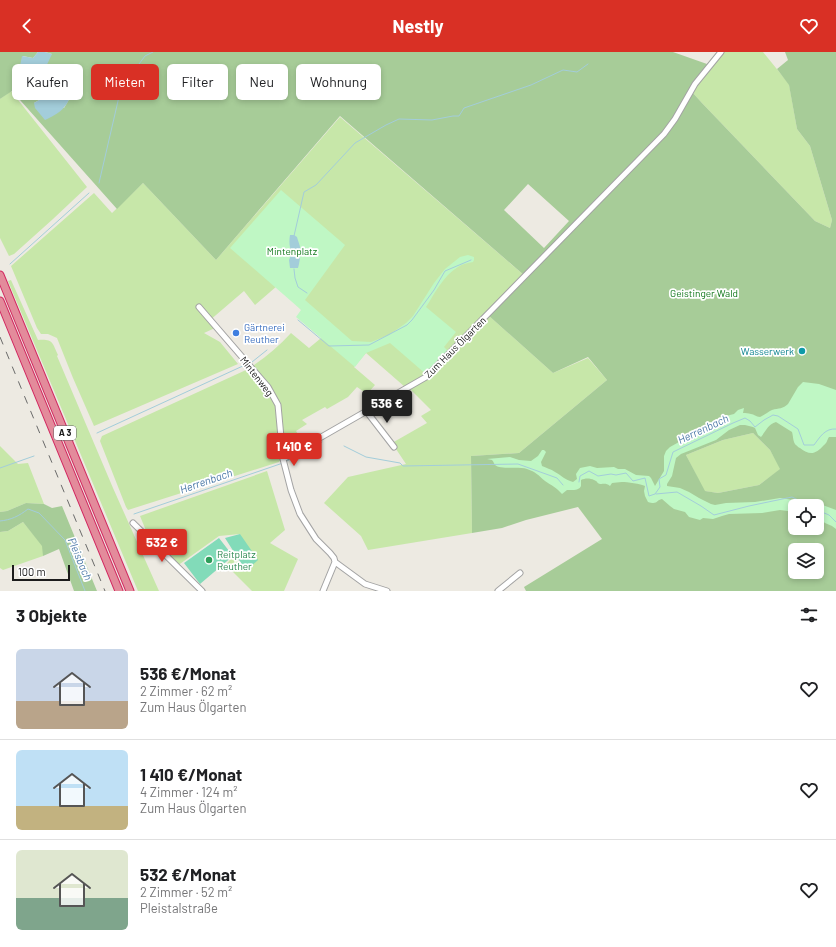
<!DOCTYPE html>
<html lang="de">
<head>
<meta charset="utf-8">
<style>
  body { margin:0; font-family:Barlow,sans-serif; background:#f6f6f6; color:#202124; height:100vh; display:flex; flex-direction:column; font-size:15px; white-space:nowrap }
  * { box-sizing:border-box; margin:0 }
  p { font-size:13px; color:#757577 }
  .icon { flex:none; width:22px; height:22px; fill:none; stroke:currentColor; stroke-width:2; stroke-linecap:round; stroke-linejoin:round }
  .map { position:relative; height:539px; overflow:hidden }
  .drawer { display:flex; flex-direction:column; background:#fff; flex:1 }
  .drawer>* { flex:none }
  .guide { position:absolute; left:12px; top:12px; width:400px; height:36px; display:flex; gap:8px }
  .tools { position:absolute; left:788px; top:447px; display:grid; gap:8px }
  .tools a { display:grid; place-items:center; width:36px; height:36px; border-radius:6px; background:#fff; box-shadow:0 2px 6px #0003; font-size:20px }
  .scale { position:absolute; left:12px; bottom:10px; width:58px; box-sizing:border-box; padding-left:4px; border:2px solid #1c1c1c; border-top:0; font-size:11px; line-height:14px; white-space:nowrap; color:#1c1c1c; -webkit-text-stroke:3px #fff; paint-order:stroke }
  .price { position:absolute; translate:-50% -34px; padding:0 9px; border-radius:4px; background:#d93025; color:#fff; font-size:13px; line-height:26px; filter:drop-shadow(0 1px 2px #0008) }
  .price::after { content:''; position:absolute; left:50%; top:24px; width:12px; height:9px; margin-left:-6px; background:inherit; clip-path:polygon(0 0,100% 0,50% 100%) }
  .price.on { background:#222; color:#fff }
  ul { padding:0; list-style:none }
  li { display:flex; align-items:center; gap:12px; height:100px; padding:0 16px }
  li+li { border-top:1px solid #e0e0e0 }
  li span { display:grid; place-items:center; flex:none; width:112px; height:80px; border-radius:6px; color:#555 }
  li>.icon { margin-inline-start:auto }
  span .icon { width:48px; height:48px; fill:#fffc; stroke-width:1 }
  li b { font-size:17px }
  h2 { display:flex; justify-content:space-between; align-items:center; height:48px; padding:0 16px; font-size:17px }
  .chip { padding:0 14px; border-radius:6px; background:#fff; box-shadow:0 2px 6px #0003; font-size:14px; line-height:36px }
  .chip.on { background:#d93025; color:#fff }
  header { display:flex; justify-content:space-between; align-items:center; height:52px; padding:0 16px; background:#d93025; color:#fff; font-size:18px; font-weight:700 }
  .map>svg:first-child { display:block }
  .grass { fill:#c7e7a9 }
  .forest { fill:#a7cc98; fill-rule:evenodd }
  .park { fill:#bff7c4 }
  .pitch { fill:#82dbb9 }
  .water { fill:#a3cdda }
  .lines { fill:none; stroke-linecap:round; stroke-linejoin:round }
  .stream { stroke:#a3cdda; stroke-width:1 }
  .minor-casing { stroke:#a3a3a3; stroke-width:7 }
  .highway-casing { stroke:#d22961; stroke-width:9 }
  .minor { stroke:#fff; stroke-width:5 }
  .highway { stroke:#e38b9b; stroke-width:7 }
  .rail { stroke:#6a6a6a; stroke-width:1; stroke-dasharray:8 8; stroke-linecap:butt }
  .shop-dot { fill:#3f7fe0; stroke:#fff; stroke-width:1.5 }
  .culture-dot { fill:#0f9aa8; stroke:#fff; stroke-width:1.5 }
  .leisure-dot { fill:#2e9e5b; stroke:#fff; stroke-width:1.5 }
  .labels { text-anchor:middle; stroke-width:3.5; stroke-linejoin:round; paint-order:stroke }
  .shield { fill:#fff; stroke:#606060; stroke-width:1 }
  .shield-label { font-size:9px; font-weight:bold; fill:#1c1c1c }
  .park-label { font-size:10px; fill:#0e7618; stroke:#fff }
  .shop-label { font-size:10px; fill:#366cbe; stroke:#fff; text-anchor:start }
  .street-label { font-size:10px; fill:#1c1c1c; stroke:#fff }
  .culture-label { font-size:10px; fill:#0d838f; stroke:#fff; text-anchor:end }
  .leisure-label { font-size:10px; fill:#27864d; stroke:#fff; text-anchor:start }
  .water-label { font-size:11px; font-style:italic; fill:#4c79a8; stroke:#fff }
</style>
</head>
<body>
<header><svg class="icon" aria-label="back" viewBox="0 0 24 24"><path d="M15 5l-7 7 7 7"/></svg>Nestly<svg class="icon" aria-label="heart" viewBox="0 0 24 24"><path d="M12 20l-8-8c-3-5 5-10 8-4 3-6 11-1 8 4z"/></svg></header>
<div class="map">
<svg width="836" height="539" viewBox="0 0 836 539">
  <rect width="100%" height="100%" fill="#edeae2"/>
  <!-- grass -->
  <path class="grass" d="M724 0H763L789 32 797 77 810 94 832 168 830 176 815 169 702 51 692 40 695 34Z
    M11 39 87 135 53 167 14 202 9 204 0 186V47Z
    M340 65 525 224 488 263 553 321 588 306 607 328 519 401 471 404 472 481 368 498 361 484 324 451 348 425 406 412 392 391 427 371 421 364 431 358 410 337 405 335 366 301 354 315 375 333 367 342 357 335 348 345 327 357 325 355 302 368 307 372 296 379 298 382 297 388 301 395 282 406 279 410 128 458 126 455 100 389 102 384 246 318C263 308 278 295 291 281L309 296 326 282 277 234 255 253 244 239 209 269 215 276 204 281 220 290 238 312 94 374 73 326 57 286 48 282H41L37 276 11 214 94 141 112 161 143 131 216 208Z
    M11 228 38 288C53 287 52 290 58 303L57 304 113 436 159 539H138L8 229Z
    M753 381 770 398 781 417 759 433 718 441 704 439 686 403 723 388Z
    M0 394 18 412 28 411 44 452 26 451 7 459 0 460Z
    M267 419 285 478 270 491 298 507 284 539H252L226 513 233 504 246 519 240 482 219 484 177 514 147 481 140 464Z
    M23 470 43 494V504L3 518 0 516V480L8 479Z"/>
  <!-- forest -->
  <path class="forest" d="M0 0H38L33 6 23 4 19 19 52 2 45 0H673L707 12 717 0H724L695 34 692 40 702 51 815 169 830 176 832 168 810 94 797 77 789 33 777 17 788 8 785 0H836V539H526L524 535 602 487 578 455 526 468 502 476 472 481 471 404 519 401 607 328 588 305 553 321 488 263 525 224 340 64 216 208 143 131 117 157 12 39 0 47ZM70 19 71 44 64 56 34 51 41 47 46 42 54 27ZM528 132 569 169 544 196 504 158ZM753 381 770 398 780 417 759 433 718 441 705 439 686 403 723 388ZM795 454H817V476H795ZM795 498H817V520H795Z
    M26 451 44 452 52 456 62 454 97 539H74L59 497 43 504 42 494 23 470 8 479 0 480V460L7 459Z"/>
  <!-- park -->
  <path class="park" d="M281 138 345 193 305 248 352 289 371 290 389 283 406 271 413 264 434 231 445 217 460 205 468 203 474 205V208L473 210C468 211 462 212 458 215 443 224 435 241 426 255L456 280 444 295 449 300 427 323 390 291 366 301 355 315 296 265 301 258 299 256 230 196Z
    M803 330 819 332 836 338V385H829C827 388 827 391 824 393 816 402 810 404 800 396 799 396 795 392 795 392 793 389 793 383 792 380L776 370C768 372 766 379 761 385L758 383 755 376 753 375 745 373H740L729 378 716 388 681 402 676 406 672 424 667 432V434L680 436 689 440 699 446 711 452 715 453 726 451 755 450 780 446 820 452 836 458V477L832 474 825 471 817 464V454H795V460L780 458 762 461 729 462 722 464 713 467 703 466 700 468 689 465 685 460 674 457 670 454 662 447C656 448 658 453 648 450L645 444 644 439 645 434C641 432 627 430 622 430 618 430 615 431 612 431L610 434C606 431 605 432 600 432 596 431 599 430 594 428 590 426 585 426 581 428 581 430 581 432 581 434 579 439 571 438 567 438L562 442C557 436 551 433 545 429 538 423 536 420 527 417 519 414 500 418 495 413 494 412 494 410 492 408L487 407 510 405 519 408 531 409 538 404 542 398H544L546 400 541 410 542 414C546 416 551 417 555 420 561 423 565 428 573 430L577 427 576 422 580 416 590 414 597 416 614 415 618 417H625L636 423 649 424 651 426 655 434 664 419V404L666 399 670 395 679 390 684 389 706 378 716 376 726 364 734 362 738 358 744 356 743 361C746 361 748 361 751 362 754 362 756 365 760 365 764 363 768 360 772 358 779 356 783 357 788 352L798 335Z"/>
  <!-- pitch -->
  <path class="pitch" d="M240 482 258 508 246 519 225 486Z
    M219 486 233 504 200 532 184 511Z"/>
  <!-- water -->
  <path class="water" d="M38 0H45L52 2 42 23 29 29 19 19 22 4 33 6Z
    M70 19 75 28C70 50 66 59 45 68L35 56 34 51 41 47 46 42 54 27Z
    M290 183H294L297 185C298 190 301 194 300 199L298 201 292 200C289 195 289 189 290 183Z
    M291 203H297L300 206 299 212 298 216H290L289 208Z"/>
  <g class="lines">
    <!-- stream -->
    <path class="stream" d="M99 131 121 36 145 4 153 0
      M294 184 304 140 316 133 355 91 386 73 399 67 432 68 453 64H459L464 56 531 33 563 18 577 20 588 12
      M10 212 89 141
      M294 217 295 226 298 235 307 241
      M298 268 329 294 369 293 407 273 412 268 434 238 445 219 471 208
      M252 310 267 298
      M97 381 245 313
      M344 394 366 405 400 411 403 414 518 412 557 426 563 433
      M287 409 322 390
      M0 416 34 404
      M579 430 580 424 589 419 598 424 611 422 616 423 626 421 633 429 645 426 649 444 655 442 660 435 659 427 666 423 673 400 733 371 745 366 750 369 755 375 764 368 773 363 778 364 798 377 804 393H814C820 385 825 376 836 377
      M656 442 677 440 701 454 714 463 749 454 792 445 810 454
      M817 458 829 463 836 470
      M134 462 283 411
      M0 469C11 468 19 464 28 457L39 461 65 488 85 539"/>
    <defs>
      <path id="minor" d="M199 255 268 335 278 353 283 407
        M367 360 394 395
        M133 471 202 539
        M335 510 365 532 387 539
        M323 539 335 510 334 506 330 501 316 487 300 462 291 438 283 407 426 325 664 82 675 67 695 32 721 0
        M498 539 520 521"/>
      <path id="highway" d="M0 223 130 539
        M0 249 119 539"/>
    </defs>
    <!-- minor casing -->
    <use href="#minor" class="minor-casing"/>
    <!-- highway casing -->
    <use href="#highway" class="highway-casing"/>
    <!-- minor -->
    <use href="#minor" class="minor"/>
    <!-- highway -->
    <use href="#highway" class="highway"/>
    <!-- rail -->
    <path class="rail" d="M0 285 105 539"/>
  </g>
  <!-- markers -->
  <circle class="shop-dot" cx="236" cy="281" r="4"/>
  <circle class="culture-dot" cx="802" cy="299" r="4"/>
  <circle class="leisure-dot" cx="209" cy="508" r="4"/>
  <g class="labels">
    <!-- shield labels -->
    <rect class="shield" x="54" y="374" width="22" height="14" rx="3"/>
    <g class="shield-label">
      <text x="65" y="384">A 3</text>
    </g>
    <!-- park labels -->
    <g class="park-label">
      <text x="292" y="203">Mintenplatz</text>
      <text x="704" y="245">Geistinger Wald</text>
    </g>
    <!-- shop labels -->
    <g class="shop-label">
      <text x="244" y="279">Gärtnerei<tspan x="244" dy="12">Reuther</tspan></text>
    </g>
    <!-- street labels -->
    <g class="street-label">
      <text transform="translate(455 295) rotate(-45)" y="4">Zum Haus Ölgarten</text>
      <text transform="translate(257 324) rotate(52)" y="4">Mintenweg</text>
    </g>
    <!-- culture labels -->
    <g class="culture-label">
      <text x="794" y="303">Wasserwerk</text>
    </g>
    <!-- leisure labels -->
    <g class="leisure-label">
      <text x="217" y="506">Reitplatz<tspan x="217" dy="12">Reuther</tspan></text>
    </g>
    <!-- water labels -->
    <g class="water-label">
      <text transform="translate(703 377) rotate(-25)" y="4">Herrenbach</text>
      <text transform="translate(206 429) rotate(-19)" y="4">Herrenbach</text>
      <text transform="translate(80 507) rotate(67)" y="4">Pleisbach</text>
    </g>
  </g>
</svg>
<div class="tools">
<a><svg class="icon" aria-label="locate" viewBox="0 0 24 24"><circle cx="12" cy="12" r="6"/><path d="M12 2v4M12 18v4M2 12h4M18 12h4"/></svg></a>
<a><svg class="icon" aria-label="layers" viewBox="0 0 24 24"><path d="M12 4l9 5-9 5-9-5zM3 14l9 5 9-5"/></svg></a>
</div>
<div class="scale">100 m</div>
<b class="price on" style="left:387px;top:372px">536 €</b>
<b class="price" style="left:294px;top:415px">1 410 €</b>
<b class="price" style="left:162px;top:511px">532 €</b>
<div class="guide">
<a class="chip">Kaufen</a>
<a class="chip on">Mieten</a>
<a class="chip">Filter</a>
<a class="chip">Neu</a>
<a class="chip">Wohnung</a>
</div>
</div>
<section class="drawer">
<h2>3 Objekte<svg class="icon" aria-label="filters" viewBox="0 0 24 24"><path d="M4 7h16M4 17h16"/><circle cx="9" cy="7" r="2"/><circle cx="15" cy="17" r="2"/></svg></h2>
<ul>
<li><span style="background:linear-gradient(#c9d6e8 65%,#b9a48a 0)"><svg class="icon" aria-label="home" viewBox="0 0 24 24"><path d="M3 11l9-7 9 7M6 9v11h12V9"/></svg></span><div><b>536 €/Monat</b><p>2 Zimmer · 62 m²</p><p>Zum Haus Ölgarten</p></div><svg class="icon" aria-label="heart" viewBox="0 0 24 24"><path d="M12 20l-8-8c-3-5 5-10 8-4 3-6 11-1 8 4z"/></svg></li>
<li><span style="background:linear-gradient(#bfe0f5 70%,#c2b280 0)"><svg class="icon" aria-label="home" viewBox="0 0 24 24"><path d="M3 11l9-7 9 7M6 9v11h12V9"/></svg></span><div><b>1 410 €/Monat</b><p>4 Zimmer · 124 m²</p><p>Zum Haus Ölgarten</p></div><svg class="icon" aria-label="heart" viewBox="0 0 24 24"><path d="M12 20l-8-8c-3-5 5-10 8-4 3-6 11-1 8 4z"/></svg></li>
<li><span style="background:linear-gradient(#dfe7d0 60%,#7fa58c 0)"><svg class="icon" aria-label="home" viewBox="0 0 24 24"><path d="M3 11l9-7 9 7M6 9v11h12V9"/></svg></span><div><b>532 €/Monat</b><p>2 Zimmer · 52 m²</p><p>Pleistalstraße</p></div><svg class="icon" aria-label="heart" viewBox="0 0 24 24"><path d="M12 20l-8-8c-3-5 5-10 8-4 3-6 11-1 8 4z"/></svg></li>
</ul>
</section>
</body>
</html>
